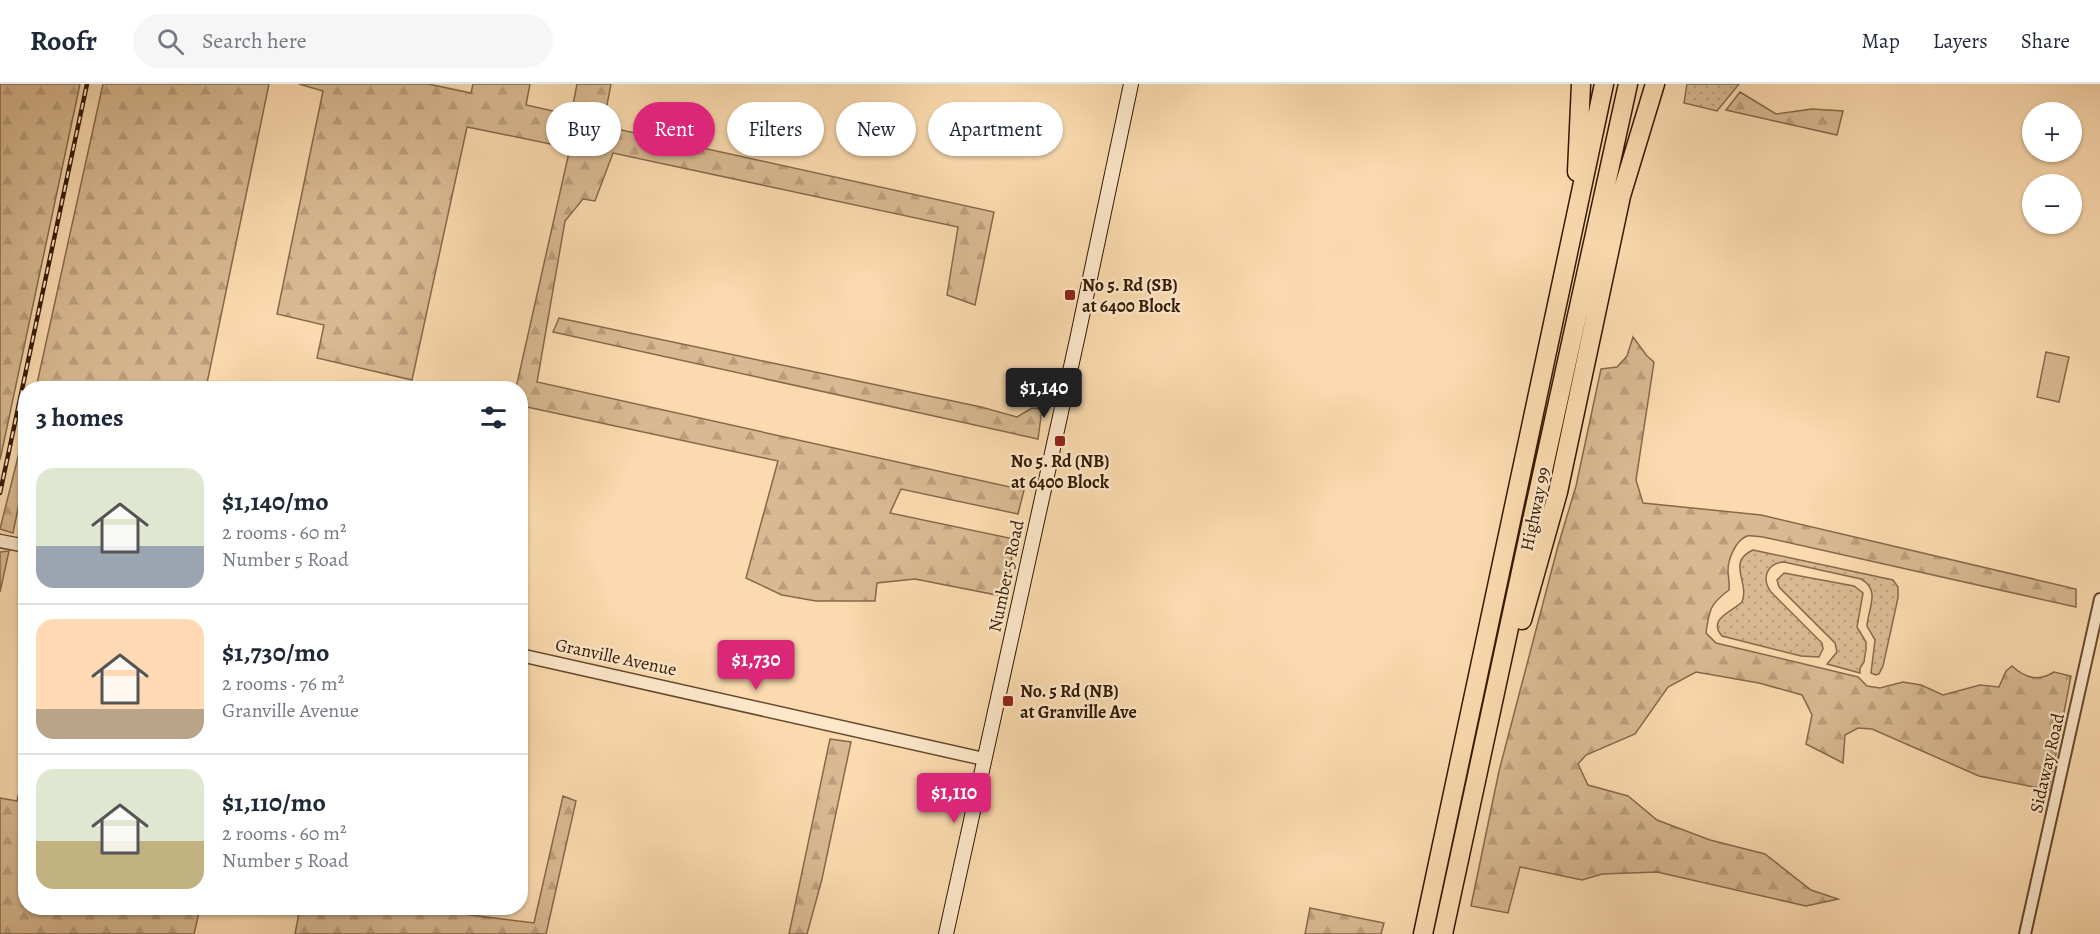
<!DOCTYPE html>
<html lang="en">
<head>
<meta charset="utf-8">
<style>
  body { margin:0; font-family:Alegreya,serif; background:#f6f6f7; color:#1f2937; height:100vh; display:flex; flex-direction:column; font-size:22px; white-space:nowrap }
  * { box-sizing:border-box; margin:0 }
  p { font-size:20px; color:#747a83 }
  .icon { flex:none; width:33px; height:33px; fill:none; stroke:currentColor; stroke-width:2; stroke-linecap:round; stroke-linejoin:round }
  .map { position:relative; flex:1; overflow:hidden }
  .side { position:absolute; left:18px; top:297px; width:510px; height:534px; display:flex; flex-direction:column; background:#fff; border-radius:24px; box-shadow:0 2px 4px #0004 }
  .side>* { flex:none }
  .banner { position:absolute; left:546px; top:18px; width:570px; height:54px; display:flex; gap:12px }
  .fabs { position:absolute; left:2022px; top:18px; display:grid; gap:12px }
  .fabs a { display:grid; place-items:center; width:60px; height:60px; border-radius:50%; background:#fff; box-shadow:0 2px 4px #0004; font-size:30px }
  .price { position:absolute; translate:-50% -51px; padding:0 14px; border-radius:6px; background:#db2777; color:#fff; font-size:20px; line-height:39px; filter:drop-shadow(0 2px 3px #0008) }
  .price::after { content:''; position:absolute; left:50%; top:36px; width:18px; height:14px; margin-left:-9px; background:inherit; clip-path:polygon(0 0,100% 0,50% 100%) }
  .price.active { background:#222; color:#fff }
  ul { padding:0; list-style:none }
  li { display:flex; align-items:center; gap:18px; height:150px; padding:0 18px }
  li+li { border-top:2px solid #e0e1e3 }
  li span { display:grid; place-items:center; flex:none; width:168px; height:120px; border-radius:18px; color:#555 }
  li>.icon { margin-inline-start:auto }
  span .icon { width:72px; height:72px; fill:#fffc; stroke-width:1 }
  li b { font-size:26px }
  h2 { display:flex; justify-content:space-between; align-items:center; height:72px; padding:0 18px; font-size:26px }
  .chip { padding:0 21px; border-radius:27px; background:#fff; box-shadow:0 2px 4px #0004; font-size:21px; line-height:54px }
  .chip.active { background:#db2777; color:#fff }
  header { display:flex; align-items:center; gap:36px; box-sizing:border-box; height:84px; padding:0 30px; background:#fff; border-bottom:2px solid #e0e1e3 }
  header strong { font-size:28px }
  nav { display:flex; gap:33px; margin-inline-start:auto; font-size:21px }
  .search { width:420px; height:54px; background:#f6f6f7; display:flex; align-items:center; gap:15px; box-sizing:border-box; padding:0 21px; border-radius:33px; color:#747a83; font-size:22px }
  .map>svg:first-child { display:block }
  .green { fill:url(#green-dots); stroke:#86694a; stroke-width:1.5 }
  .forest { fill:url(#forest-firs); stroke:#86694a; stroke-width:1.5 }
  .pitch { fill:#d8b991; stroke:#86694a; stroke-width:1.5 }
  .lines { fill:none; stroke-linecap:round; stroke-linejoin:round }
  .minor-casing { stroke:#66492e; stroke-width:14 }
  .tertiary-casing { stroke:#66492e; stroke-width:15 }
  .secondary-casing { stroke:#341904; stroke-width:16 }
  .motorway-casing { stroke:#341904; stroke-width:21 }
  .minor { stroke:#fce7ca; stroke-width:10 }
  .tertiary { stroke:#fce7ca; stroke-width:12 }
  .secondary { stroke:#fce7ca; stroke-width:14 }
  .motorway { stroke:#fadaae; stroke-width:18 }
  .rail-casing { stroke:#341904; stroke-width:4.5 }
  .rail { stroke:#fce7ca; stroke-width:2; stroke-dasharray:7; stroke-linecap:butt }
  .poi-dot { fill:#8f2418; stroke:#fce7ca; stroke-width:2 }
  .labels { text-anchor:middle; stroke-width:4.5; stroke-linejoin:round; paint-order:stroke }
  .poi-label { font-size:18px; font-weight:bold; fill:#341904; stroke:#fce7ca; text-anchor:start }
  .street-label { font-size:18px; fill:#341904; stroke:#fce7ca }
</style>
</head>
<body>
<header>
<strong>Roofr</strong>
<div class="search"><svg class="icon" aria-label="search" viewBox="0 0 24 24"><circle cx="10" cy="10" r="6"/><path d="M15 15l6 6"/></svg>Search here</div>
<nav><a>Map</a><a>Layers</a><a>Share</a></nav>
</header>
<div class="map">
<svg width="2100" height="850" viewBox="0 0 2100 850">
  <defs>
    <pattern id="green-dots" width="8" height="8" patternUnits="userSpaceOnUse" patternTransform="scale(1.5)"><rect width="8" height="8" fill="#d8b991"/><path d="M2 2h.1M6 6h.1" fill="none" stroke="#ba9e7b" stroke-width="1.8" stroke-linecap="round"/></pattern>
    <pattern id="forest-firs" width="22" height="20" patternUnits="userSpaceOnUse" patternTransform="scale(1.5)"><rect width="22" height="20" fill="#d8b991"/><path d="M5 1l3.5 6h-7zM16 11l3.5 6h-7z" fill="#ba9e7b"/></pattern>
  </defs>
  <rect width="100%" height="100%" fill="#fadaae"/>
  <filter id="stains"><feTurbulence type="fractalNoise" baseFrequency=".00333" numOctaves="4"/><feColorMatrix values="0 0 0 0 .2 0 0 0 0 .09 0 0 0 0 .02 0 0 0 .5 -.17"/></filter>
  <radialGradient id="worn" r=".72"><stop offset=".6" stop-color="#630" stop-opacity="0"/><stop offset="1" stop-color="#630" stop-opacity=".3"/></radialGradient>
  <!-- green -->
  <path class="green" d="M1687 0H1739L1717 27 1684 19Z
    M1753 466 1893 496 1898 503V514L1883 582 1879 590 1876 591 1871 589 1875 556 1867 542C1868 525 1881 506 1861 495L1784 478C1767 479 1761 494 1771 508L1822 559 1823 565 1819 573 1801 572 1722 552C1707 535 1732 528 1742 518 1750 498 1726 478 1753 466Z
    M1784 489 1854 502 1863 509 1857 543 1866 558V565L1864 578 1860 584V589L1827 580 1837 568 1835 559 1779 503 1777 496Z"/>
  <!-- forest -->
  <path class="forest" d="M0 0H80L0 376Z
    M103 0H269L206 304H36Z
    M299 0H428L471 9 473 0H530L526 21 571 31 577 0H611L603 42 994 128 975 221 947 211 958 143 613 69 595 117 583 115 565 137 537 298 1024 406 1018 430 901 405 890 429 1014 455 1007 513 915 495 877 499 875 517H816L782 511 746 494 778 377 527 323 521 318 520 304H516L570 64 467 43 412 296 317 274 324 241 277 230 323 7Z
    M1740 8 1776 30 1812 25 1843 27 1837 51 1726 26Z
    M559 234 981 323 1017 333 1032 324 1042 325 1038 355 553 248Z
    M1633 253 1647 272 1654 278 1636 396 1643 419 1761 431 2076 505V523L1763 453C1758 453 1751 451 1747 452 1736 456 1728 475 1728 486 1728 493 1730 498 1729 506 1710 520 1709 526 1706 549L1716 559 1858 593 1867 602 1880 604 1903 598 1921 601 1943 611 1980 601 1999 603 2006 587 2012 582C2025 594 2038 598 2054 588L2071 592 2049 706 1979 692 1872 645 1858 644 1845 651 1843 679 1806 660 1812 631 1802 611 1759 599 1696 588 1668 603 1635 650 1586 671 1578 680 1588 701 1628 712 1657 736 1710 756 1765 770 1811 806 1838 815 1806 822 1657 788 1602 790 1582 796 1520 783 1508 829 1471 822 1499 687 1558 462 1576 402 1601 285 1617 283 1627 272Z
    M25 345V390L13 449 0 445Z
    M9 467 0 508V468Z
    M830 655 851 658 822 795 807 850H789Z
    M25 681 26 824H200L194 850H0V714L17 717Z
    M563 712 576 717 546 850H295L300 824H431V826L534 839Z
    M1310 824 1384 839 1381 850H1305Z"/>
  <!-- pitch -->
  <path class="pitch" d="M2046 268 2069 273 2059 318 2037 313Z"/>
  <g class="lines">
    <defs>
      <path id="minor" d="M2025 850 2100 515"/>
      <path id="tertiary" d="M0 457 26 462
        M520 571 984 675"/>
      <path id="secondary" d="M946 850 1078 251 1131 0"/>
      <path id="motorway" d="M1577 88 1581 0
        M1522 536 1558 408 1621 112 1655 0
        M1423 850 1604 0
        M1443 850 1533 432 1628 0"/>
    </defs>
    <!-- minor casing -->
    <use href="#minor" class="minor-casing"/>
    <!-- tertiary casing -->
    <use href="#tertiary" class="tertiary-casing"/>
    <!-- secondary casing -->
    <use href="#secondary" class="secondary-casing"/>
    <!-- motorway casing -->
    <use href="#motorway" class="motorway-casing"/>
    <!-- minor -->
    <use href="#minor" class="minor"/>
    <!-- tertiary -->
    <use href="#tertiary" class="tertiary"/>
    <!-- secondary -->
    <use href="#secondary" class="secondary"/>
    <!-- motorway -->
    <use href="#motorway" class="motorway"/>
    <defs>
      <path id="rail" d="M0 409 87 0"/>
    </defs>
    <!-- rail casing -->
    <use href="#rail" class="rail-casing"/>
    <!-- rail -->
    <use href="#rail" class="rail"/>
  </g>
  <!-- markers -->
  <g class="poi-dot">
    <rect x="1064" y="205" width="12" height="12" rx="3"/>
    <rect x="1054" y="351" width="12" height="12" rx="3"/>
    <rect x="1002" y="611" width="12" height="12" rx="3"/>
  </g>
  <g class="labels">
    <!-- poi labels -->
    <g class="poi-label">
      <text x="1082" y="207">No 5. Rd (SB)<tspan x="1082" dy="21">at 6400 Block</tspan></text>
      <text x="1060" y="383" text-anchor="middle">No 5. Rd (NB)<tspan x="1060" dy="21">at 6400 Block</tspan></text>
      <text x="1020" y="613">No. 5 Rd (NB)<tspan x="1020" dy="21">at Granville Ave</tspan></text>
    </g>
    <!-- street labels -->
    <g class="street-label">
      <text transform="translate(1535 425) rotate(-78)" y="6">Highway 99</text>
      <text transform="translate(1006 492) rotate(-78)" y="6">Number 5 Road</text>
      <text transform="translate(616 573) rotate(12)" y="6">Granville Avenue</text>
      <text transform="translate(2047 679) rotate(-77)" y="6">Sidaway Road</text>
    </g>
  </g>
  <rect width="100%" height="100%" filter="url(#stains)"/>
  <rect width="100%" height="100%" fill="url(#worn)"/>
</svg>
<div class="fabs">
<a>+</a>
<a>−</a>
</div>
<b class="price active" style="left:1044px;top:335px">$1,140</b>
<b class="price" style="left:756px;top:607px">$1,730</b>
<b class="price" style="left:954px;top:740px">$1,110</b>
<div class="banner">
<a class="chip">Buy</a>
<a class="chip active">Rent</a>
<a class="chip">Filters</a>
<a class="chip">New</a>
<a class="chip">Apartment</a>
</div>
<section class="side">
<h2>3 homes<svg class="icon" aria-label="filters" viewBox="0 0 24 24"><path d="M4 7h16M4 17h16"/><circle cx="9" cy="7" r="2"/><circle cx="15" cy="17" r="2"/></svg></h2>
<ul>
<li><span style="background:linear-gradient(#dfe7d0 65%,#9aa5b1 0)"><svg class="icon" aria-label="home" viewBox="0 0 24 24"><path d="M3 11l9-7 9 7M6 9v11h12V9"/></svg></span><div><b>$1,140/mo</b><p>2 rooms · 60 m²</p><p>Number 5 Road</p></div></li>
<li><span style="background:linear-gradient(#ffd9b3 75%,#b9a48a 0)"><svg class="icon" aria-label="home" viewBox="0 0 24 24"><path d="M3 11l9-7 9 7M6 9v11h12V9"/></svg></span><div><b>$1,730/mo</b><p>2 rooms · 76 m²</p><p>Granville Avenue</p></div></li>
<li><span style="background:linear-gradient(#dfe7d0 60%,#c2b280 0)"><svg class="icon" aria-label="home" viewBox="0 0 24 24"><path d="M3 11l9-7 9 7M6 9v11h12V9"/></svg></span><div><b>$1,110/mo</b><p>2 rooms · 60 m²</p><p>Number 5 Road</p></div></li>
</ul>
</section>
</div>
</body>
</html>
